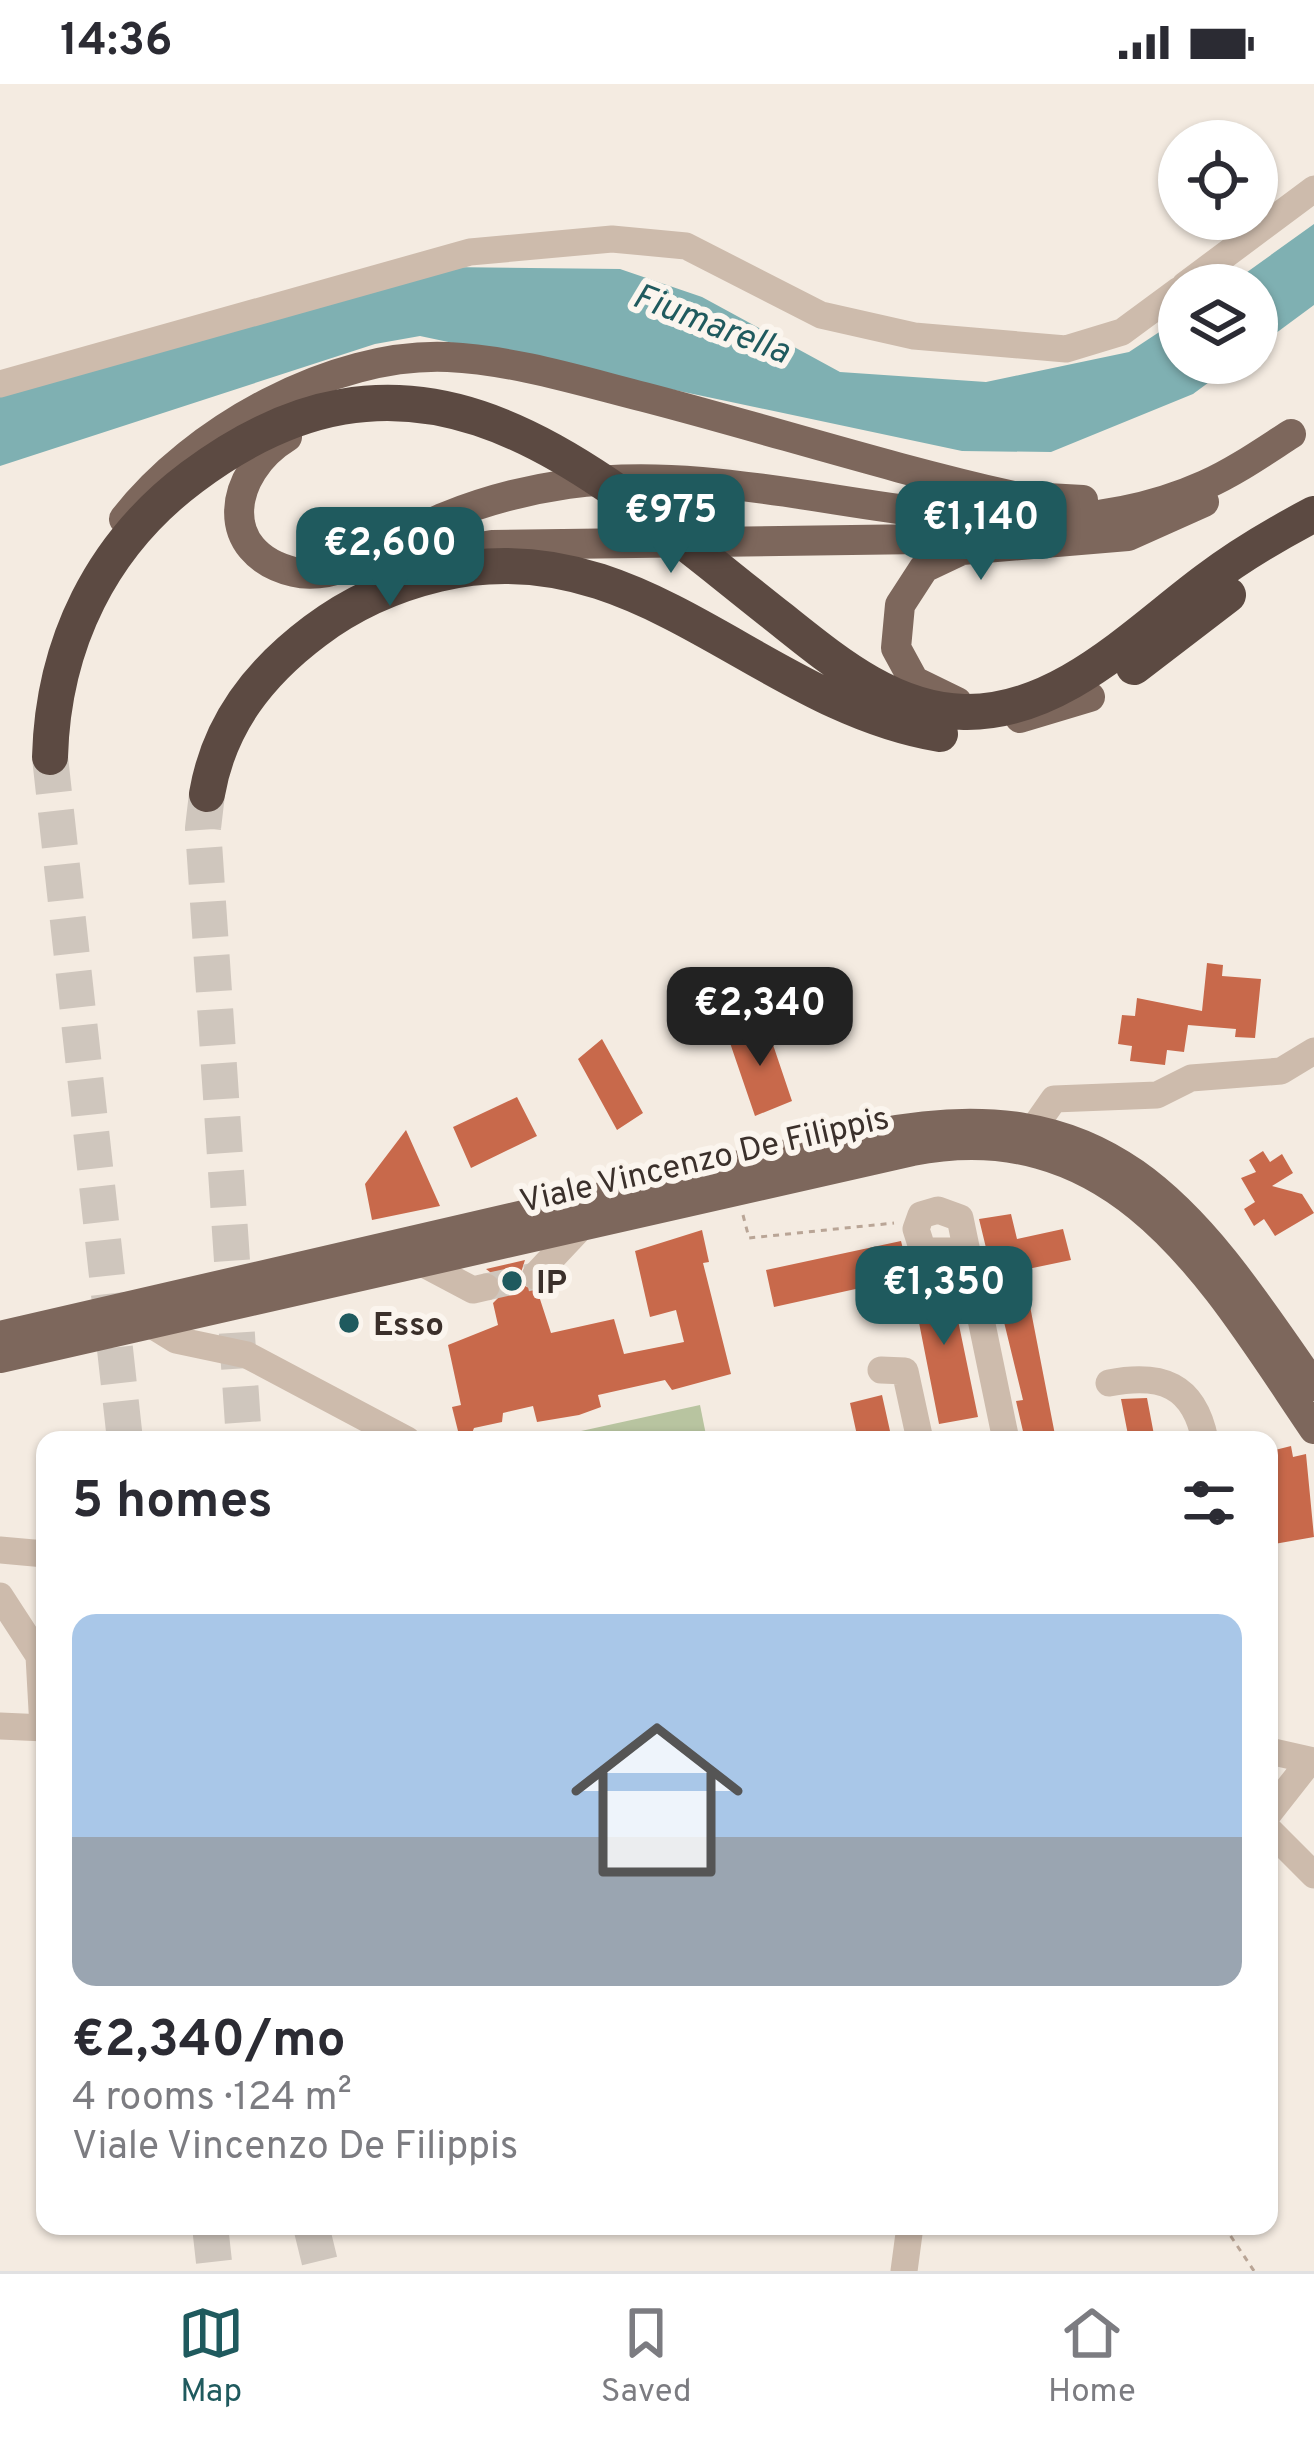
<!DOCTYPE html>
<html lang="en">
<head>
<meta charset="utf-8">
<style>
  body { margin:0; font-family:Overpass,sans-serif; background:#f2f2f3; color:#2b2b33; height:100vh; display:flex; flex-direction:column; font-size:45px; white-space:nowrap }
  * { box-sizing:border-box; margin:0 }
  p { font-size:39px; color:#7c7c81 }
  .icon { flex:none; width:66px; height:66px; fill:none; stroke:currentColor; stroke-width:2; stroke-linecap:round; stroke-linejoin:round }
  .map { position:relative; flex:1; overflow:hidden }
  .panel { position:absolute; left:36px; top:1347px; width:1242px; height:804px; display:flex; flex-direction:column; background:#fff; border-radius:24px; box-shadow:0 3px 9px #0004 }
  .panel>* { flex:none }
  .fabs { position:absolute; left:1158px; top:36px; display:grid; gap:24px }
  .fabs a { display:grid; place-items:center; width:120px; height:120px; border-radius:50%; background:#fff; box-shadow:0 3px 9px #0004; font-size:60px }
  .price { position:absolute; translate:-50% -102px; padding:0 27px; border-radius:24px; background:#1f5a5e; color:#fff; font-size:39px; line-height:78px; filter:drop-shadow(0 3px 6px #0008) }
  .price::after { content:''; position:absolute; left:50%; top:72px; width:36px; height:27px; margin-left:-18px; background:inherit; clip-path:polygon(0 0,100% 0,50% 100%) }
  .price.current { background:#222; color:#fff }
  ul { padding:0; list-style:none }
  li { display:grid; align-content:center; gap:24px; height:636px; padding:0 36px }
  li span { display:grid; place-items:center; height:372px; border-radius:24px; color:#555 }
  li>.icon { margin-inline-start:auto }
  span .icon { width:216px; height:216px; fill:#fffc; stroke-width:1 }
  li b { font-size:51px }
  h2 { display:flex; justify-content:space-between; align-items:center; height:144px; padding:0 36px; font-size:51px }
  .status { display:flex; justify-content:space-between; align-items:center; height:84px; padding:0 60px; background:#fff; direction:ltr }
  .status svg { height:33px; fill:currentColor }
  .dock { display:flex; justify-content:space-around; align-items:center; height:168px; border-top:3px solid #e1e1e2; background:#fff; font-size:33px; color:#7c7c81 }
  .dock a { display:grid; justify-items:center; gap:6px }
  .dock .current { color:#1f5a5e }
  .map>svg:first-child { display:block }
  .green { fill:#b8c4a0 }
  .water { fill:#7fb0b2 }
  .building { fill:#c8694b }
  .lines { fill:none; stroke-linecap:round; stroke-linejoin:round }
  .minor-tunnel { stroke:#cfc6bd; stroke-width:27; stroke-dasharray:27 14; stroke-linecap:butt }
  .highway-tunnel { stroke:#cfc6bd; stroke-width:36; stroke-dasharray:36 18; stroke-linecap:butt }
  .path { stroke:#b9a596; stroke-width:3; stroke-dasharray:6 6; stroke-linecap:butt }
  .minor { stroke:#cdbbac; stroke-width:27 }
  .major { stroke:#7d675c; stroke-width:30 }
  .highway { stroke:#5c4a42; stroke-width:36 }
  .poi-dot { fill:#1f5a5e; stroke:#fbf5ee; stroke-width:4.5 }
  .labels { text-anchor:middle; stroke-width:12; stroke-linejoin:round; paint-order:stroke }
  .street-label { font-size:33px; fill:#3b302b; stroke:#fbf5ee }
  .poi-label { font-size:33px; font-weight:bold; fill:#3b302b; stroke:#fbf5ee; text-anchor:start }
  .water-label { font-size:36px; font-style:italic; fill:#1f5a5e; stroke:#fbf5ee }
</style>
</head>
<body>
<div class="status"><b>14:36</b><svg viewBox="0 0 49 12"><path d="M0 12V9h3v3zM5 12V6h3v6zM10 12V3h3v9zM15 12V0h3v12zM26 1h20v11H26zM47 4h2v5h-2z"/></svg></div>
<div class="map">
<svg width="1314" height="2187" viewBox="0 0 1314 2187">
  <rect width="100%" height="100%" fill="#f4ebe1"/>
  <!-- green -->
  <path class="green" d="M700 1321 707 1356H540Z"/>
  <!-- water -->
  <path class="water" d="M1314 140V221L1257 263V201H1229Z
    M444 183 620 185 702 213 840 288 986 298 1129 268 1179 235V279H1235L1193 310 1051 368 962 367 420 252 375 260 0 382V311Z"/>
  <!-- building -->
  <path class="building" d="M1207 879 1223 881 1222 892 1261 895 1255 954 1235 953 1236 945 1188 941 1184 968 1167 966 1165 981 1130 977 1132 962 1118 960 1122 931 1135 932 1137 914 1202 927Z
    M765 937 792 1017 755 1032 729 956Z
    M602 955 643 1029 617 1046 578 975Z
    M517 1013 537 1052 471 1084 453 1043Z
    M406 1046 440 1122 372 1136 365 1100Z
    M1263 1067 1270 1078 1282 1070 1293 1089 1272 1102 1302 1110 1314 1129 1275 1152 1264 1135 1254 1142 1244 1125 1255 1118 1241 1094 1256 1088 1249 1076Z
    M1011 1130 1017 1155 1063 1145 1071 1176 1023 1186 1056 1356H1025L1016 1317 1023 1316 979 1135Z
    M702 1146 709 1178 703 1179 731 1290 672 1306 665 1296 598 1311 601 1323 579 1331 537 1338 533 1322 503 1329 502 1338 474 1344 471 1352 458 1347 452 1323 461 1321 448 1261 498 1241 493 1219 503 1209V1198L486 1185 525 1176 518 1198 538 1209 551 1249 614 1235 624 1270 684 1258 676 1226 650 1233 635 1167Z
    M901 1157 910 1193 774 1223 766 1186Z
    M948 1188 978 1333 939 1340 910 1193Z
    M882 1311 892 1356H858L850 1319Z
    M1147 1314 1155 1356H1129L1121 1315Z
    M1291 1362 1293 1373 1306 1370 1314 1453 1269 1461 1277 1410 1271 1367Z"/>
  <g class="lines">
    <!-- minor-tunnel -->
    <path class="minor-tunnel" d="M486 1203 535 1192"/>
    <!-- highway-tunnel -->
    <path class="highway-tunnel" d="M50 673 125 1356
      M207 710 203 744 244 1356
      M210 2142 215 2187
      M311 2142 322 2187"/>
    <!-- path -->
    <path class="path" d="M743 1131 749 1154 894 1139
      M1224 2142 1254 2187"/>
    <!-- minor -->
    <path class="minor" d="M1185 201 1314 105
      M0 300 470 168 612 155 686 162 821 231 914 252 1066 265 1122 248 1179 206
      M1033 1045 1054 1015 1157 1011 1191 994 1281 987 1314 967
      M966 1167H923L916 1145 921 1131 938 1126 960 1134 1006 1356
      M422 1179 473 1206 486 1203
      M535 1192 582 1142
      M150 1240 176 1256 247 1271 407 1356
      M881 1286 905 1287 920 1356
      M1109 1299C1161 1289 1194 1300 1205 1356
      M0 1466 45 1470
      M0 1512 39 1572 43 1644
      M0 1642 45 1644
      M1269 1667 1314 1677
      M1269 1729 1309 1678
      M1269 1746 1314 1791
      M904 2187 910 2142"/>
    <!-- major -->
    <path class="major" d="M287 353C228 389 216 469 294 488 344 500 401 450 445 433 484 417 527 406 568 400 781 370 1000 493 1205 401 1236 387 1263 368 1291 350
      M124 435C193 346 332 268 448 273 513 276 581 297 644 313 767 345 889 384 1013 412L1083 416
      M382 492 430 472 492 461 995 454
      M957 618 914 597 896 564 900 521 924 484 962 466 1128 452 1204 418
      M1020 634 1090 613
      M0 1252 874 1050C1113 1002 1193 1126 1314 1302
      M0 1274 912 1067C1121 1027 1214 1198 1314 1345"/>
    <!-- highway -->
    <path class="highway" d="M1134 583 1228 511
      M50 673C53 560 101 461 192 393 426 217 597 391 781 535 835 578 892 626 964 628 1059 630 1135 550 1206 497 1240 471 1276 450 1314 430
      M207 710C219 640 259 589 315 547 352 519 392 501 438 490 638 442 758 620 940 650"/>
  </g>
  <!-- markers -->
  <g class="poi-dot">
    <circle cx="512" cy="1197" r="12"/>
    <circle cx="349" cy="1239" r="12"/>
  </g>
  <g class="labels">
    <!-- street labels -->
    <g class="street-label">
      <text transform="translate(704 1074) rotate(-13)" y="12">Viale Vincenzo De Filippis</text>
    </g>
    <!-- poi labels -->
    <g class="poi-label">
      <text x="536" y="1209">IP</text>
      <text x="373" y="1251">Esso</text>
    </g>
    <!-- water labels -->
    <g class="water-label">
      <text transform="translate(712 238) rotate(21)" y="13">Fiumarella</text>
    </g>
  </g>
</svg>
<div class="fabs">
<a><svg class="icon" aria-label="locate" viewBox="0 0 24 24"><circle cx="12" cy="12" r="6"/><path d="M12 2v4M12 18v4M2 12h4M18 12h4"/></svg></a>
<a><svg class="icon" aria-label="layers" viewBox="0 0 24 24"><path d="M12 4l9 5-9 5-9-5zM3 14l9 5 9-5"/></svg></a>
</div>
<b class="price" style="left:671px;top:492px">€975</b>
<b class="price" style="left:981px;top:499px">€1,140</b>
<b class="price" style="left:390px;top:525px">€2,600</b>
<b class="price current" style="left:760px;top:985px">€2,340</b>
<b class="price" style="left:944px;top:1264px">€1,350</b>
<section class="panel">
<h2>5 homes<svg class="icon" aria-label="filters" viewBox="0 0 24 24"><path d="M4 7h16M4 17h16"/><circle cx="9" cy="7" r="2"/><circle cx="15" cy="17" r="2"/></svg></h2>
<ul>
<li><span style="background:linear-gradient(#a9c7e8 60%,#9aa5b1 0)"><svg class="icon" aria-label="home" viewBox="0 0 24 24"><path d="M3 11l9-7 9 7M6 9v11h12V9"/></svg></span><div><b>€2,340/mo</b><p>4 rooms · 124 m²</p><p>Viale Vincenzo De Filippis</p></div></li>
</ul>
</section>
</div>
<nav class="dock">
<a class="current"><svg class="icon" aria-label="map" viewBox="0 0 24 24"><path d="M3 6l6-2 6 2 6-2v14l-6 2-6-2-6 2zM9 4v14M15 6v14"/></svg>Map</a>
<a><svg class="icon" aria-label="saved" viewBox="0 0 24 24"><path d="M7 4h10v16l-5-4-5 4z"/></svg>Saved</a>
<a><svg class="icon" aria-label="home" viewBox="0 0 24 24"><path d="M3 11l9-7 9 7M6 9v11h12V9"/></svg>Home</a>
</nav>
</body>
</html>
